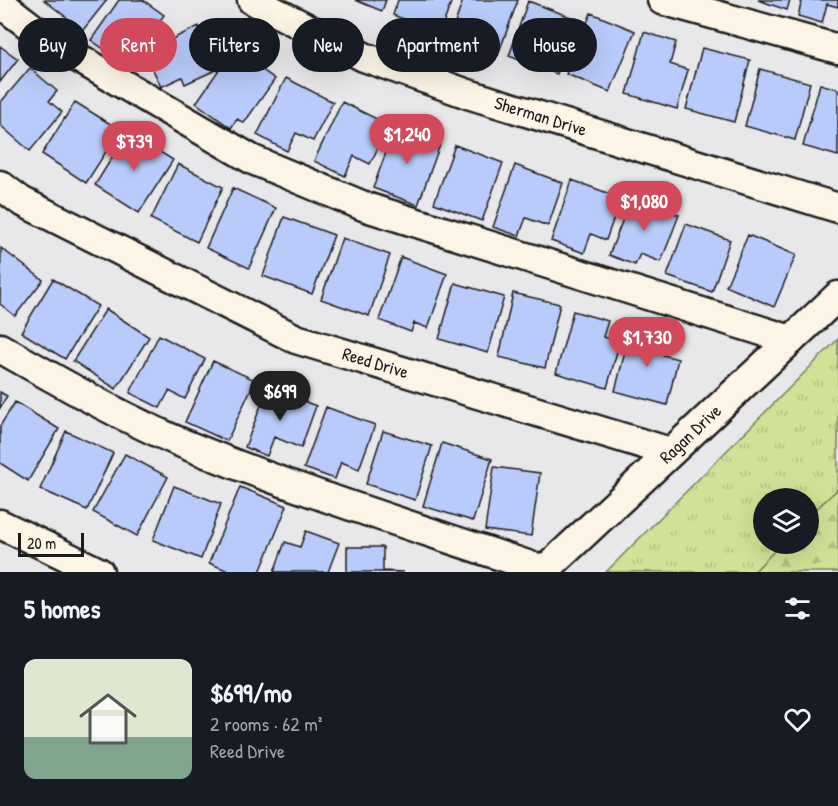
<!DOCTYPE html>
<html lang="en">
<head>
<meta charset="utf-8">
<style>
  body { margin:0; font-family:"Patrick Hand",sans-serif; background:#20242c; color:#f1f3f6; height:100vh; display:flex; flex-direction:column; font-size:22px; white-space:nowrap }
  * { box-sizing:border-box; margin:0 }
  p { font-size:20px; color:#9ea1a6 }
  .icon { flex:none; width:33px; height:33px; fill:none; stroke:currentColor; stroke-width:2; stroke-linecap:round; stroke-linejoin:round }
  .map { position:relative; height:572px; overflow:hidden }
  .sheet { display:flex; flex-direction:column; background:#171b24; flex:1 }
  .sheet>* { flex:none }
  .hud { position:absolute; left:18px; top:18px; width:802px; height:54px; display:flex; gap:12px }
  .fabs { position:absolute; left:753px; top:488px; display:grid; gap:12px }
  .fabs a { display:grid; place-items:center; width:66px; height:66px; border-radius:50%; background:#171b24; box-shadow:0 6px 24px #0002; font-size:30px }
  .scale { position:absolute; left:18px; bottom:15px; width:66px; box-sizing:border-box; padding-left:6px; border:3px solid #1c1c1c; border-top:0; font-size:16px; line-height:21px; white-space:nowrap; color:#1c1c1c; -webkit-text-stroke:4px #fcf5e5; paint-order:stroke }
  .price { position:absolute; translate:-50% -51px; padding:0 14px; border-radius:21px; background:#d1495b; color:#fff; font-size:20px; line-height:39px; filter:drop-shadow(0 2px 3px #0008) }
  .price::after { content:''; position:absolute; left:50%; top:36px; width:18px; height:14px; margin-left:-9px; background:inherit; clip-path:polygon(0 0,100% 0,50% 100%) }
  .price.selected { background:#222; color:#fff }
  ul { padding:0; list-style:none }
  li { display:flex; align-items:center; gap:18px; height:150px; padding:0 24px }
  li span { display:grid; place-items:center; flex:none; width:168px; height:120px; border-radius:12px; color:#555 }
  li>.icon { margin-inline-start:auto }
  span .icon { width:72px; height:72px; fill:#fffc; stroke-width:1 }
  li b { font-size:26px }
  h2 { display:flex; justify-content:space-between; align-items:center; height:72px; padding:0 24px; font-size:26px }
  .pill { padding:0 21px; border-radius:27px; background:#171b24; box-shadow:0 6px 24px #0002; font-size:21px; line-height:54px }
  .pill.selected { background:#d1495b; color:#fff }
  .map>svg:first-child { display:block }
  .grass { fill:url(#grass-tufts); stroke:#767f59; stroke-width:1.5 }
  .forest { fill:url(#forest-firs); stroke:#767f59; stroke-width:1.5 }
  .building { fill:#b8cbfa; stroke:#1c1c1c; stroke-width:1.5 }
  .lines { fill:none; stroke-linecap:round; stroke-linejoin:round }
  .minor-casing { stroke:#1c1c1c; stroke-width:33 }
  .minor { stroke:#fcf5e5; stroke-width:28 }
  .labels { text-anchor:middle; stroke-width:5; stroke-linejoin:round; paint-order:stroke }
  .street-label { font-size:18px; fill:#1c1c1c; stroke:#fcf5e5 }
</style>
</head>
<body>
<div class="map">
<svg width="838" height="572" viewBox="0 0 838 572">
  <defs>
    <pattern id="grass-tufts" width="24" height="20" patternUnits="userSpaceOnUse" patternTransform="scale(1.5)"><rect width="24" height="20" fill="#d0e296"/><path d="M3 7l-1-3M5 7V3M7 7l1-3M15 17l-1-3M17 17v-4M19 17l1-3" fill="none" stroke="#b2c181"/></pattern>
    <pattern id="forest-firs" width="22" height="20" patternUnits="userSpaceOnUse" patternTransform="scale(1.5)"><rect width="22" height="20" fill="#d0e296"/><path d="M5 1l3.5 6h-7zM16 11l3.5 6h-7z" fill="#b2c181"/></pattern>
  </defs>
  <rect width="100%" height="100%" fill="#e8e8eb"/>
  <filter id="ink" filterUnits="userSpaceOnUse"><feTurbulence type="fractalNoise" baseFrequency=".0167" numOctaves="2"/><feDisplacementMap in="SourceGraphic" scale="12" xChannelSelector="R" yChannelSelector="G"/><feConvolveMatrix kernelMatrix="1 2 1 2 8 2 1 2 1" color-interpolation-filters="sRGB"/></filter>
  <g filter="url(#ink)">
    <!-- grass -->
    <path class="grass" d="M838 339V489L809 516 808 498H764V543H782L754 572H606Z"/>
    <!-- forest -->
    <path class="forest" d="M838 489V572H754L782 543H808L809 516Z"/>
    <!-- building -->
    <path class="building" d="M44 0H107L83 30Z
      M119 0H143L164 15 128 66 91 40Z
      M355 0H386L382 11Z
      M398 0H452L440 33 393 15Z
      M463 0H518L498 55 450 38Z
      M758 0H790L787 10Z
      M802 0H838V7L827 4 822 23 798 16Z
      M528 1 576 19 557 74 509 56Z
      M591 13 635 31 610 92 566 74Z
      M199 26 218 69 185 84 182 77 161 87 145 52Z
      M644 32 676 42 670 64 688 70 677 109 627 94Z
      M0 46 18 59 0 82Z
      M702 48 750 60 734 122 686 109Z
      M233 49 275 79 244 123 237 119 231 128 196 103Z
      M30 68 57 91 49 101 62 112 30 151 0 125V103Z
      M760 69 810 83 795 140 745 126Z
      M286 78 333 102 313 141 296 133 287 151 257 135Z
      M820 84 838 89V156L803 146Z
      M75 102 120 130 86 183 42 154Z
      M342 102 389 125 370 164 354 156 345 176 314 161Z
      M396 125 441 142 418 205 373 188Z
      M128 132 173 160 139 213 95 185Z
      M455 145 503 163 482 221 434 203Z
      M178 164 223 187 197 242 151 219Z
      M515 165 563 183 548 226 526 218 519 236 493 227Z
      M572 180 621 198 606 240 591 234 584 253 551 241Z
      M233 188 276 208 249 268 206 248Z
      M632 196 679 215 661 262 640 254 635 265 609 255Z
      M284 217 334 235 312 294 263 276Z
      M686 224 730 240 712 292 667 276Z
      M748 235 796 255 774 307 726 286Z
      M342 238 390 255 369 316 321 299Z
      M1 248 43 280 15 316 0 304Z
      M401 257 447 274 428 328 414 323 411 332 379 320Z
      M53 279 98 306 65 359 21 332Z
      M455 283 504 297 488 353 439 339Z
      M513 293 560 304 545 368 499 357Z
      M106 309 149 337 116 389 73 361Z
      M573 311 608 321 603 337 620 341 607 388 556 373Z
      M631 328 667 338 663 355 678 359 667 405 615 391Z
      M159 335 205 359 185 399 169 391 160 408 130 393Z
      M213 361 255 380 227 441 185 422Z
      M268 387 316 406 301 448 274 437 267 456 245 447Z
      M0 392 7 396 0 408Z
      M15 402 59 429 28 481 0 463V426Z
      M326 407 375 425 359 469 341 462 335 479 304 468Z
      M66 431 113 453 87 510 40 489Z
      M383 431 432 446 415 500 366 484Z
      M442 443 492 459 473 521 423 506Z
      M125 454 168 477 137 536 93 512Z
      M494 467 540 473 531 536 485 530Z
      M174 486 221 504 201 559 153 540Z
      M240 487 287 506 260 572H231L209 563Z
      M306 531 339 543 328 572H274L285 542 300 547Z
      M347 547H383V571L403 572H347Z"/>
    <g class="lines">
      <defs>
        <g id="minor">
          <path id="s1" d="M252 0 364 57 468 94 838 208"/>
          <path d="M662 0 838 49"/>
          <path d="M0 3 51 42 253 160 366 207 791 340"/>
          <path id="s2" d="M0 185 21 201 296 339 670 452"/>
          <path d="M0 348C62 383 124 419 189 446 306 494 426 530 545 571"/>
          <path d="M0 524 99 572"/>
          <path id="s3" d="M543 572 838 296"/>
        </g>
      </defs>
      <!-- minor casing -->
      <use href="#minor" class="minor-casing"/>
      <!-- minor -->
      <use href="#minor" class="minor"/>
    </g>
  </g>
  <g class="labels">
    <!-- street labels -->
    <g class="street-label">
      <text dy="6" stroke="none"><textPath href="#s1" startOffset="312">Sherman Drive</textPath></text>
      <text dy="6" stroke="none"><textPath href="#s2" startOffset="417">Reed Drive</textPath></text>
      <text dy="6" stroke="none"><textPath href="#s3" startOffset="202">Ragan Drive</textPath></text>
    </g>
  </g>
</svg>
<div class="fabs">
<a><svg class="icon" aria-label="layers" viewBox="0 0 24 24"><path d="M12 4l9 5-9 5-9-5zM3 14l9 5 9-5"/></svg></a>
</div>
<div class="scale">20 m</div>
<b class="price" style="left:407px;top:165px">$1,240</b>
<b class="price" style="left:134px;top:172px">$739</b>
<b class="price" style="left:644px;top:232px">$1,080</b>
<b class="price" style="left:647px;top:368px">$1,730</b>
<b class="price selected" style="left:280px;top:422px">$699</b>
<div class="hud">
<a class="pill">Buy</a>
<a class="pill selected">Rent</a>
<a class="pill">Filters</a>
<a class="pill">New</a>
<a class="pill">Apartment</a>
<a class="pill">House</a>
</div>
</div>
<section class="sheet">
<h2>5 homes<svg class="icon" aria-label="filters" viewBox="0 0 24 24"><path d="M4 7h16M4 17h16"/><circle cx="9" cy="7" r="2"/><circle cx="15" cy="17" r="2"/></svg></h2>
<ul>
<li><span style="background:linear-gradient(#dfe7d0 65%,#7fa58c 0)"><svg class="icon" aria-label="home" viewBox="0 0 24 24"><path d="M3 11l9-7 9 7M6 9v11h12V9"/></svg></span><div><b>$699/mo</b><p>2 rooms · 62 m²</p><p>Reed Drive</p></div><svg class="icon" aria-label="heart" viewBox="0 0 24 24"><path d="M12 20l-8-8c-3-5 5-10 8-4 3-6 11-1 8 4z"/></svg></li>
</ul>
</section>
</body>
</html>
